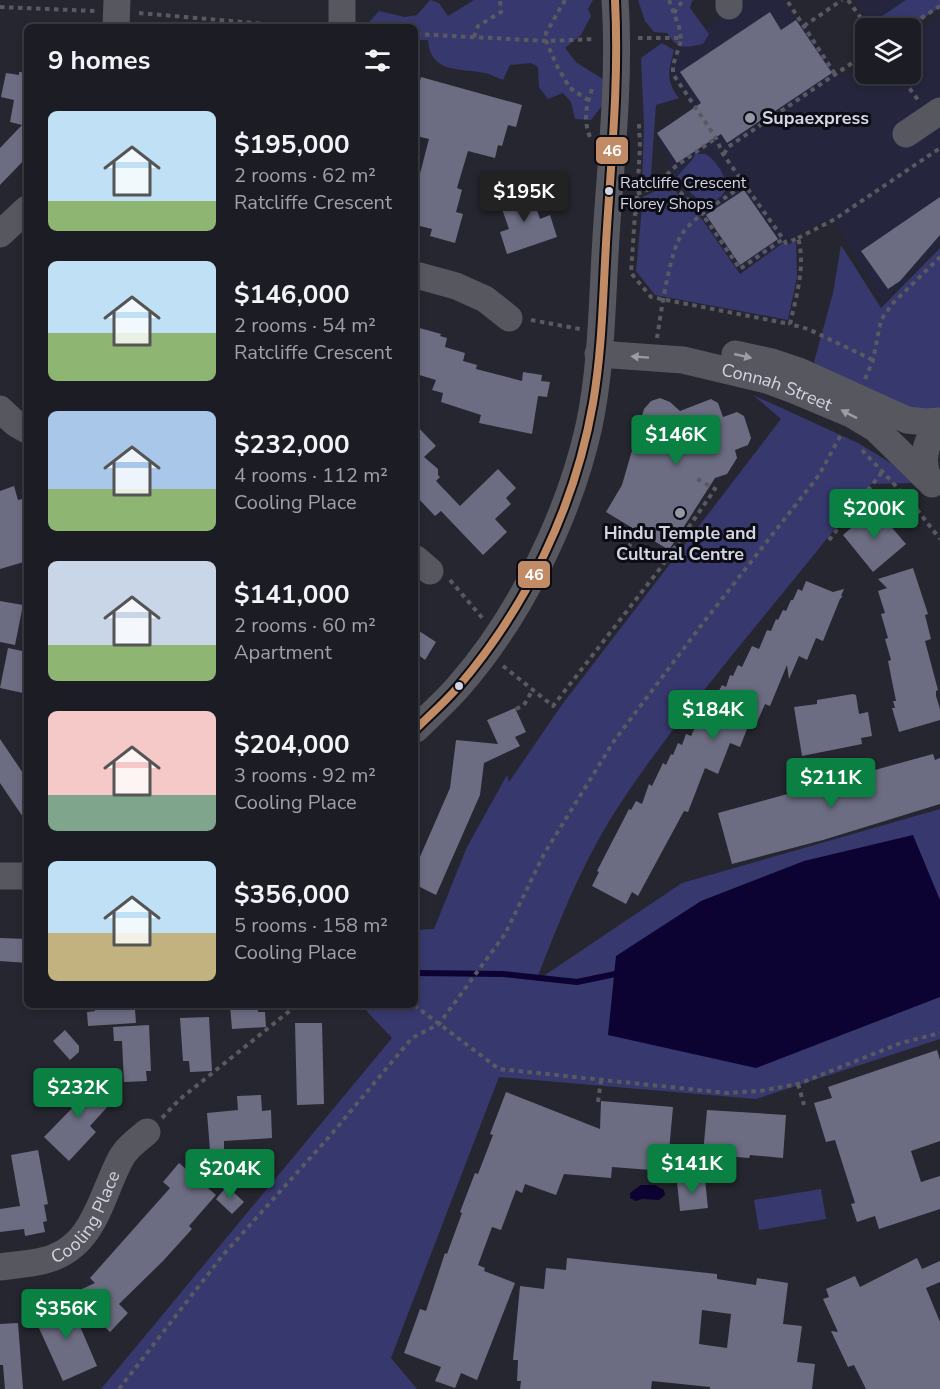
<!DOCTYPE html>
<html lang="en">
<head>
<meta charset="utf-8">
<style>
  body { margin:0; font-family:"Nunito Sans",sans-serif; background:#292931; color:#f1f3f6; height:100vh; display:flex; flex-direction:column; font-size:22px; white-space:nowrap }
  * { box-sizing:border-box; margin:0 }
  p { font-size:20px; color:#a0a1a6 }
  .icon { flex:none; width:33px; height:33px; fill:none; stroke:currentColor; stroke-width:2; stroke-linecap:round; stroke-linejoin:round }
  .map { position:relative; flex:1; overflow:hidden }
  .sheet { position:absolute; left:24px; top:24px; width:394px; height:984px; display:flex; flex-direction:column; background:#1c1c24; border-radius:9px; box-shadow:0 3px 9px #0003,0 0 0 2px #3a3a41 }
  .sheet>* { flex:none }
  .controls { position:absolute; left:855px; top:18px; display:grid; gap:12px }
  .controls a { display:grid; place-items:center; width:66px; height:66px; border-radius:9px; background:#1c1c24; box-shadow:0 3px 9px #0003,0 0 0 2px #3a3a41; font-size:30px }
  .price { position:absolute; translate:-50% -51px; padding:0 14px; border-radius:6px; background:#0b8043; color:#fff; font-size:20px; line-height:39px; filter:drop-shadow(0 2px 3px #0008) }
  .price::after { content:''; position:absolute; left:50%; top:36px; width:18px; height:14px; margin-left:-9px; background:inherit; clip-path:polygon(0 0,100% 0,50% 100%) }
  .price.current { background:#222; color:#fff }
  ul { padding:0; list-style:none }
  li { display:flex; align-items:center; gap:18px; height:150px; padding:0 24px }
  li span { display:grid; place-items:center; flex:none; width:168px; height:120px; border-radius:9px; color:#555 }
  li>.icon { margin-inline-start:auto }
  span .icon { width:72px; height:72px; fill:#fffc; stroke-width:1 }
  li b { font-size:26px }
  h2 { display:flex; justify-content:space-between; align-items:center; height:72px; padding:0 24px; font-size:26px }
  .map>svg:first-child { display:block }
  .built { fill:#25263d }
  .green { fill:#37386d }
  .water { fill:#0c0332 }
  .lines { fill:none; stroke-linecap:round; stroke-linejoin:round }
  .stream { stroke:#0c0332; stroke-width:6 }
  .building { fill:#6c6d82; fill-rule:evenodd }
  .path { stroke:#595a61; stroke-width:4; stroke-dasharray:4.5 4.5; stroke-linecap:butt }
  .minor { stroke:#57575f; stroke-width:27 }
  .bus-1-casing { stroke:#0c0c15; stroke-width:12 }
  .bus-1 { stroke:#c18c65; stroke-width:8 }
  .oneway { fill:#9b9ca7 }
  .poi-dot { fill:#9698a4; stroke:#0c0c15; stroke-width:2 }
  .bus-dot { fill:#d3d5e2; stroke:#0c0c15; stroke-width:2 }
  .labels { text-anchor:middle; stroke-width:6; stroke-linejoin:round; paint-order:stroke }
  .bus-label { font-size:16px; fill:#d3d5e2; stroke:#0c0c15; text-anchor:start }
  .poi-label { font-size:18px; font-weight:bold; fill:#d3d5e2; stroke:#0c0c15; text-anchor:start }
  .street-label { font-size:18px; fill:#d3d5e2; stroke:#0c0c15 }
  .line-badge { stroke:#0c0c15; stroke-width:2 }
  .badge-label { font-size:16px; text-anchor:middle; font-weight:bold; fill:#fff }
</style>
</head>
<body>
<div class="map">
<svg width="940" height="1389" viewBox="0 0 940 1389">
  <rect width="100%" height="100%" fill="#262630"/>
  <!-- built -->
  <path class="built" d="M745 0H784L842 78 865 63 866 74H910L911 34 940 15V244L883 303 832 217 783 242 740 271 702 216 678 191 657 133 693 108 661 60Z
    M854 0H906L870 24Z"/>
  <!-- green -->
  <path class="green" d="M430 0 439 3 448 16 474 0H593L588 9 591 16 581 35 565 48 576 62 604 80 602 106 591 120 575 119 571 102 563 93 548 99 539 87 538 67 531 63 510 65 503 80C497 78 491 74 485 73 461 68 430 74 428 40H416V27H371L370 21 379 11 405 17 417 15Z
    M638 0H695L692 1 690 8 709 34 703 44C684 48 678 50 667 33L654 32 645 21Z
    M906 0H940V7L909 28H874L870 24Z
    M662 43 674 50C669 70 665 80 679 98L656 105 651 175 672 182 693 159 695 154C696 154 703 154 705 154 715 158 730 181 725 191 722 198 712 202 706 206L683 186 651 181 642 182 644 126 641 58Z
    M658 190 676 192 699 215 740 274 783 243 787 245 796 241 797 277 788 320 655 295 636 271 643 197Z
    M841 245 881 308 940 248V414L916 418 823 376 814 362 833 293Z
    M753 395 858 443 891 463 912 483 871 484C825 541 779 598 733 654 689 709 645 763 608 823 578 873 557 927 536 981L682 883 940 809V1039L756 1099 499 1077 391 1358 417 1389H101L392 1038 361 1005H416V930L434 929 467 847 507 775 509 782 561 706 781 419Z
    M821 1189 826 1219 759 1230 754 1200Z"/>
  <!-- water -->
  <path class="water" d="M913 835 940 900V997L756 1068 608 1035 616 956 701 901 804 861Z
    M641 1185H655L664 1190 665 1195 659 1200 642 1199 636 1201 630 1198V1193Z"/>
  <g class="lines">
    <!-- stream -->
    <path class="stream" d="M416 973 503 974 577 982 620 973"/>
  </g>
  <!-- building -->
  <path class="building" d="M770 12 781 30 796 20 832 73 727 143 721 134 677 163 657 133 701 103 680 72Z
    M19 72 27 73V157L0 185V148L22 125 10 122 14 100 1 97 6 73 19 75Z
    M421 77 522 105 516 127 508 125 502 146 498 145 495 158 468 151 457 188 462 190 456 212 463 214 455 243 430 236 432 229 416 225V189L429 139 416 136V97Z
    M526 187 530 199 533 198 540 219 550 215 557 237 507 254 500 232 509 229 502 209 506 208 502 195Z
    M744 190 778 239 740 265 706 215Z
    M940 197V235L900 281 888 289 861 251Z
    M416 327 441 334 440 336 447 338 445 347 465 353 463 361 477 365 476 369 522 381 523 372 542 375 541 381 550 382 547 397 538 396 532 434 479 423 481 415 441 402 443 393 432 390 436 380 416 374Z
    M660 398 670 402 680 411 711 399 718 403 723 417 737 412 744 416 751 438 748 445 735 450 737 458 727 474 715 478 669 550 606 512 622 485 644 409 651 401Z
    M416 425 436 446 424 457 438 469V475L440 477 436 481 460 506 498 469 516 488 506 498 511 504 495 519 507 532 483 555 441 511 435 516 416 496Z
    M14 486 18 500 27 498V561L0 569V491Z
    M872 510 879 518 882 516 906 544 873 572 843 535Z
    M913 568 928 614 925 615 931 639 925 641 938 690 936 691V696L940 709V720L899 732 892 708H895L893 701H896L888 661 891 660 885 639 888 638 881 614 885 613 878 591 887 588 878 579Z
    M806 581 833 592 844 589 841 596H843L840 599 823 641 816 638 807 660 799 656 789 679 787 665 770 706 765 704 755 727 749 724 740 747 730 743 718 774 705 768 688 812 684 811 638 896 632 892 626 904 592 886 599 872 597 871 629 809 631 810 636 801 642 804 649 784 652 786 663 763 666 765 671 754 673 755 678 743 682 745 686 734 691 736 706 704 711 706 722 685 726 687 730 675 733 676 738 665 742 667 752 646 759 649 767 630 771 631 776 619 778 620 783 610 786 611 791 600H793L798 589 802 591Z
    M0 601 23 605 15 645 0 642Z
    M416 629 436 642 425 660 416 653Z
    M8 648 27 652V673L23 693 0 688Z
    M853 694 856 695 859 714 868 712 872 736 861 738 862 744 802 756 794 707 817 704V700Z
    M515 708 526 732 515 737 520 746 484 763 480 795 436 895 416 885V866L450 788 456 740 498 744 487 720Z
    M0 739 27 779V823L0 783Z
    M933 754 935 760 940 758V804L823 840 732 864 718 813Z
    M0 938 27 939V963L0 961Z
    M94 1005H131L126 1009H135L136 1023 88 1026 87 1012 95 1011Z
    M230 1005H257L258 1012H265L266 1027 232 1029Z
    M209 1017 212 1071 190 1072 189 1061H183L180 1018Z
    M295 1023H322L324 1104 297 1105Z
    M149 1025 151 1071H146L147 1081 124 1082 122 1041H114L113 1027Z
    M65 1030 79 1046V1052L70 1060 53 1041Z
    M937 1050 940 1060V1141L911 1151 921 1182 940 1176V1209L879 1229 875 1216 857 1222 851 1204 855 1203 835 1140 826 1142 814 1103 832 1098 828 1087Z
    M81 1074 111 1103 90 1126 96 1132 69 1161 44 1137 77 1103 65 1091Z
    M506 1092 600 1129 601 1101 673 1107 669 1151H666L664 1171 612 1167 611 1178 564 1174 556 1195 525 1184 522 1193 516 1190 501 1230 492 1227 478 1265 485 1268 484 1271 515 1283 477 1380 461 1373 455 1388 435 1381 441 1367 404 1353 420 1309 426 1311 445 1253 447 1254 462 1213 460 1212 475 1173 478 1174 493 1135 490 1134Z
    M261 1095 262 1111 271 1110 272 1138 224 1141V1149L210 1150 207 1113 238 1110 237 1096Z
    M707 1110 786 1115 783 1158 750 1155 749 1158 703 1154Z
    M38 1150 48 1204 44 1205 47 1221 43 1222 45 1232 25 1236 24 1229 0 1232V1209L20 1206 11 1155Z
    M179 1163 216 1195 189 1226 192 1229 163 1261 119 1304 128 1313 110 1332 71 1294 95 1283 90 1278 170 1188 163 1182Z
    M705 1179 708 1208 680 1211 677 1182Z
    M227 1186 244 1202 232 1214 216 1199Z
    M567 1258 717 1274V1279L756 1285 757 1278 788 1283 783 1324 802 1326 797 1362 815 1364 812 1389H710V1387L652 1381 651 1389H520L521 1381H517L518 1360H513L520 1286 544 1289 546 1268 566 1270ZM702 1310 731 1314 727 1348 699 1344Z
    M917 1258 922 1269 940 1261V1282L926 1288 940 1322V1389H866L854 1365 848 1367 831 1331 838 1332 823 1299 829 1297 826 1289 855 1276 860 1287Z
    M67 1296 97 1366 63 1381 34 1317 54 1308 51 1303Z
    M18 1323 23 1389H5L3 1365H0V1324Z"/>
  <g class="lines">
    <!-- path -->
    <path class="path" d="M565 0 546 33V41L558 68 570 88 588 100
      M669 0 679 27 681 39
      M848 0 868 28
      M788 2 835 74
      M0 7 95 11
      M139 13 300 27
      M674 13 683 0
      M804 26 842 0
      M906 28 940 6
      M416 34 546 41 595 39
      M474 37 478 26 501 12 500 0
      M638 38H678L681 41 673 65V74L716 138 723 154 786 243 798 238C806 266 796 297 790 324L808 329 873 360
      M899 74 918 100
      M639 124 640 147 637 197 640 203 639 210 635 214 631 273 651 297 790 324
      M590 137C583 119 586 107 592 89
      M724 154 728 147 855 61
      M654 187 678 190 703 215 740 269 783 239
      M637 194 654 187 676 166 716 138
      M798 238 835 219 940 148
      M531 320 580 329
      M657 338C661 313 669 253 682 234 695 215 726 198 745 184
      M865 379 873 360 881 320 892 304 940 257
      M862 450 911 502 940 539
      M829 540 882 472
      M623 555 639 532
      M450 580 484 620
      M503 666 553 706 662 566 715 489 696 478
      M516 709 524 705 532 691
      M414 1005 499 1069 727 1093 760 1091 798 1084 901 1043 940 1033
      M798 1084 804 1105
      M598 1102 601 1080
      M162 1118 180 1099 297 1005
      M119 1389 223 1255 329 1137 412 1038 439 1024 505 934 544 854 614 741 700 627 819 475 842 433"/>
    <!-- minor -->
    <g class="minor">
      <path d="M342 0V27"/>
      <path d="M729 0V6"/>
      <path d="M116 27 117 0"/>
      <path d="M906 134 940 111"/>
      <path d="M0 234 27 209"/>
      <path d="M416 275 456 286 485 299 509 318"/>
      <path id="s1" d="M598 354 683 360 767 380 794 390 851 414 876 429 929 481"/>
      <path d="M735 354 772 362 799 371 907 420 926 422 940 421"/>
      <path d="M0 409 15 423 27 430"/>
      <path d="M932 484C919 466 924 440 940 426"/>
      <path d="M416 559 430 571"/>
      <path d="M416 729C430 715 445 702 458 687 519 618 569 516 589 426 603 360 602 289 607 222 612 148 620 74 615 0"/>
      <path d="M0 876H27"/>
      <path id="s2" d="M0 1267C14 1265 28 1264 42 1261 93 1249 99 1202 119 1162 125 1149 136 1141 147 1132"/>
    </g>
    <defs>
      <path id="bus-1" d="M416 729C430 715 445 702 458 687 526 608 575 507 593 403 603 345 603 286 607 227 612 151 619 76 615 0"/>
    </defs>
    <!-- bus-1 casing -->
    <use href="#bus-1" class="bus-1-casing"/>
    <!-- bus-1 -->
    <use href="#bus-1" class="bus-1"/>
  </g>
  <!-- one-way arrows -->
  <defs><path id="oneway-solid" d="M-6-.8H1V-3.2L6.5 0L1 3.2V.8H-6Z" transform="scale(1.5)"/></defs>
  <g class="oneway">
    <use href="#oneway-solid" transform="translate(743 356) rotate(13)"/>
    <use href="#oneway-solid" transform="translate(640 357) rotate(-176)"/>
    <use href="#oneway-solid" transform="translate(849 414) rotate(-153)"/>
  </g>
  <!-- markers -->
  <g class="poi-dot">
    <circle cx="750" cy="118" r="6"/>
    <circle cx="680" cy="513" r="6"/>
  </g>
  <g class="bus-dot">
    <circle cx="609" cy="191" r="5"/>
    <circle cx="459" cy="686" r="5"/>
  </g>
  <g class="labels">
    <!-- bus labels -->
    <g class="bus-label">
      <text x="620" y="188">Ratcliffe Crescent<tspan x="620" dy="21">Florey Shops</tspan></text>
    </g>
    <!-- poi labels -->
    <g class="poi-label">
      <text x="762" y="124">Supaexpress</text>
      <text x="680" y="539" text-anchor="middle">Hindu Temple and<tspan x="680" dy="21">Cultural Centre</tspan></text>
    </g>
    <!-- street labels -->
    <g class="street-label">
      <text dy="6" stroke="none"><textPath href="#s1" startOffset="183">Connah Street</textPath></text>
      <text dy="6" stroke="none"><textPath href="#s2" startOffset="108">Cooling Place</textPath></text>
    </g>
  </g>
  <g class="line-badge">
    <rect x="595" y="136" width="34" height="29" rx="6" fill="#c18c65"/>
    <rect x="517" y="560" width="34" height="29" rx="6" fill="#c18c65"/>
  </g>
  <g class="badge-label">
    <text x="612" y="156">46</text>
    <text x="534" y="580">46</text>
  </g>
</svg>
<div class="controls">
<a><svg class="icon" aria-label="layers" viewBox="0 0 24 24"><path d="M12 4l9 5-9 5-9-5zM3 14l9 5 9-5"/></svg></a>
</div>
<b class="price current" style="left:524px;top:223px">$195K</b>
<b class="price" style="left:676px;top:466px">$146K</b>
<b class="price" style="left:874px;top:540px">$200K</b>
<b class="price" style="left:713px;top:741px">$184K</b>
<b class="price" style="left:831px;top:809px">$211K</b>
<b class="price" style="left:78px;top:1119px">$232K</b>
<b class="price" style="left:692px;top:1195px">$141K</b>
<b class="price" style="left:230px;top:1200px">$204K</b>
<b class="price" style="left:66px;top:1340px">$356K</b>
<section class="sheet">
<h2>9 homes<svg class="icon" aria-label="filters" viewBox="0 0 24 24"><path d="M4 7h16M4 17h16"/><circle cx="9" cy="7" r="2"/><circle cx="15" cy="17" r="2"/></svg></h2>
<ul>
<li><span style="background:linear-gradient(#bfe0f5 75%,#8fb573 0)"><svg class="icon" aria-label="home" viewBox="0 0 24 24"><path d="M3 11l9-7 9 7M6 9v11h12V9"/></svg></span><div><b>$195,000</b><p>2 rooms · 62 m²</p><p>Ratcliffe Crescent</p></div></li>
<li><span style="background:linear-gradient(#bfe0f5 60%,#8fb573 0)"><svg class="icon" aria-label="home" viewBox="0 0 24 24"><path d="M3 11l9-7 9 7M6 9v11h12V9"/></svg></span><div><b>$146,000</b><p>2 rooms · 54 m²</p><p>Ratcliffe Crescent</p></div></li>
<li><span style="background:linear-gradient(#a9c7e8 65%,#8fb573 0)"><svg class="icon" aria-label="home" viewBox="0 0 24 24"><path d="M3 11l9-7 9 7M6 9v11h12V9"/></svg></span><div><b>$232,000</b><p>4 rooms · 112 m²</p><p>Cooling Place</p></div></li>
<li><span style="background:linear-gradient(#c9d6e8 70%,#8fb573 0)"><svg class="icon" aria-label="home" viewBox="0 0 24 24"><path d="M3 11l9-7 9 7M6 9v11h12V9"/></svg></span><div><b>$141,000</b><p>2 rooms · 60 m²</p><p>Apartment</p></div></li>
<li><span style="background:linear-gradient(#f6c9c9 70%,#7fa58c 0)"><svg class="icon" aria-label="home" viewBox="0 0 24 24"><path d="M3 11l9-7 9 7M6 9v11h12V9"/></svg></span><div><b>$204,000</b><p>3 rooms · 92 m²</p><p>Cooling Place</p></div></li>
<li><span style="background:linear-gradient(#bfe0f5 60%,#c2b280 0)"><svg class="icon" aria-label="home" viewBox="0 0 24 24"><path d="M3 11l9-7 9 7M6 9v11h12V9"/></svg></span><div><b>$356,000</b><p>5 rooms · 158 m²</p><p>Cooling Place</p></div></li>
</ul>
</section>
</div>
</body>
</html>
